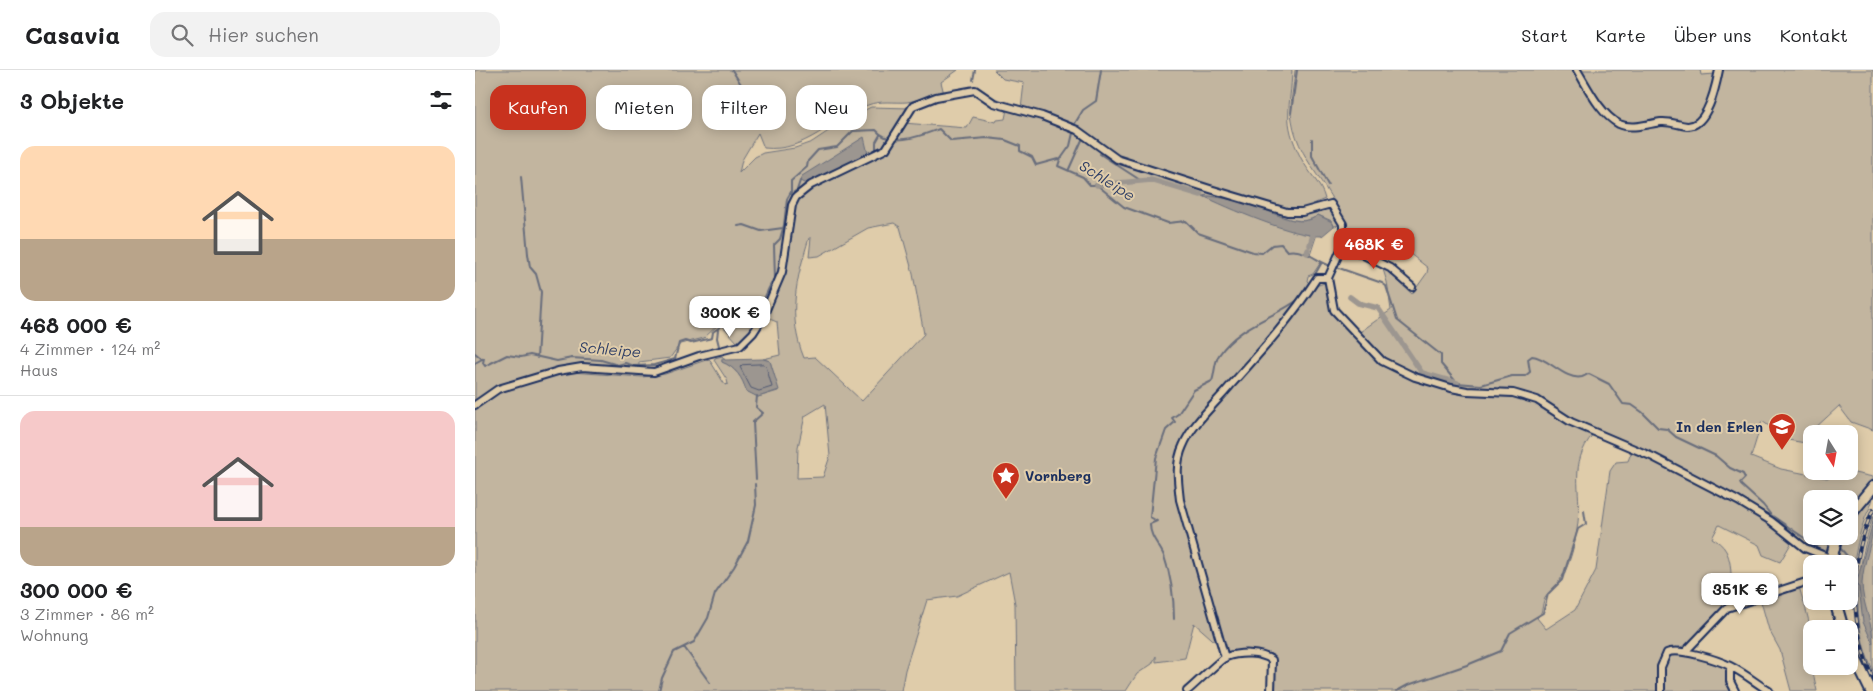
<!DOCTYPE html>
<html lang="de">
<head>
<meta charset="utf-8">
<style>
  body { margin:0; font-family:Mali,sans-serif; background:#f2f2f2; color:#202124; height:100vh; display:flex; flex-direction:column; font-size:19px; white-space:nowrap }
  * { box-sizing:border-box; margin:0 }
  p { font-size:16px; color:#757577 }
  .icon { flex:none; width:28px; height:28px; fill:none; stroke:currentColor; stroke-width:2; stroke-linecap:round; stroke-linejoin:round }
  .map { position:relative; flex:1; overflow:hidden }
  .side { display:flex; flex-direction:column; background:#fff; width:475px }
  .side>* { flex:none }
  .banner { position:absolute; left:15px; top:15px; width:475px; height:45px; display:flex; gap:10px }
  .needle { width:32px; rotate:169deg }
  .controls { position:absolute; left:1328px; top:355px; display:grid; gap:10px }
  .controls a { display:grid; place-items:center; width:55px; height:55px; border-radius:10px; background:#fff; box-shadow:0 2px 12px #0003; font-size:25px }
  .price { position:absolute; translate:-50% -42px; padding:0 11px; border-radius:10px; background:#fff; color:#222; font-size:16px; line-height:32px; filter:drop-shadow(0 1px 2px #0008) }
  .price::after { content:''; position:absolute; left:50%; top:30px; width:15px; height:11px; margin-left:-8px; background:inherit; clip-path:polygon(0 0,100% 0,50% 100%) }
  .price.active { background:#c8321e; color:#fff }
  ul { padding:0; list-style:none }
  li { display:grid; align-content:center; gap:10px; height:265px; padding:0 20px }
  li+li { border-top:1px solid #e0e0e0 }
  li span { display:grid; place-items:center; height:155px; border-radius:15px; color:#555 }
  li>.icon { margin-inline-start:auto }
  span .icon { width:90px; height:90px; fill:#fffc; stroke-width:1 }
  li b { font-size:21px }
  h2 { display:flex; justify-content:space-between; align-items:center; height:60px; padding:0 20px; font-size:21px }
  .pill { padding:0 18px; border-radius:15px; background:#fff; box-shadow:0 2px 12px #0003; font-size:18px; line-height:45px }
  .pill.active { background:#c8321e; color:#fff }
  header { display:flex; align-items:center; gap:30px; box-sizing:border-box; height:70px; padding:0 25px; background:#fff; border-bottom:1px solid #e0e0e0 }
  header strong { font-size:24px }
  nav { display:flex; gap:28px; margin-inline-start:auto; font-size:18px }
  .search { width:350px; height:45px; background:#f2f2f2; display:flex; align-items:center; gap:12px; box-sizing:border-box; padding:0 18px; border-radius:15px; color:#757577; font-size:19px }
  main { display:flex; flex:1; min-height:0 }
  .map>svg:first-child { display:block }
  .green { fill:#c2b59f; stroke:#6e727e; fill-rule:evenodd }
  .water { fill:#9c9690; stroke:#686d7c }
  .lines { fill:none; stroke-linecap:round; stroke-linejoin:round }
  .shore { stroke:#4f5872; stroke-width:1 }
  .stream { stroke:#686d7c; stroke-width:2 }
  .canal { stroke:#9c9690; stroke-width:5.5 }
  .street-casing { stroke:#1b2f5e; stroke-width:10 }
  .primary-casing { stroke:#1b2f5e; stroke-width:14 }
  .street { stroke:#dfccaa; stroke-width:6 }
  .primary { stroke:#dfccaa; stroke-width:10 }
  .rail-casing { stroke:#1b2f5e; stroke-width:4 }
  .rail { stroke:#dfccaa; stroke-width:2; stroke-dasharray:5.5; stroke-linecap:butt }
  .labels { text-anchor:middle; stroke-width:4; stroke-linejoin:round; paint-order:stroke }
  .poi-label { font-size:14px; font-weight:bold; fill:#1b2f5e; stroke:#dfccaa; text-anchor:end }
  .water-label { font-size:15px; font-style:italic; fill:#2e3e66; stroke:#dfccaa }
</style>
</head>
<body>
<header>
<strong>Casavia</strong>
<div class="search"><svg class="icon" aria-label="search" viewBox="0 0 24 24"><circle cx="10" cy="10" r="6"/><path d="M15 15l6 6"/></svg>Hier suchen</div>
<nav><a>Start</a><a>Karte</a><a>Über uns</a><a>Kontakt</a></nav>
</header>
<main>
<section class="side">
<h2>3 Objekte<svg class="icon" aria-label="filters" viewBox="0 0 24 24"><path d="M4 7h16M4 17h16"/><circle cx="9" cy="7" r="2"/><circle cx="15" cy="17" r="2"/></svg></h2>
<ul>
<li><span style="background:linear-gradient(#ffd9b3 60%,#b9a48a 0)"><svg class="icon" aria-label="home" viewBox="0 0 24 24"><path d="M3 11l9-7 9 7M6 9v11h12V9"/></svg></span><div><b>468 000 €</b><p>4 Zimmer · 124 m²</p><p>Haus</p></div></li>
<li><span style="background:linear-gradient(#f6c9c9 75%,#b9a48a 0)"><svg class="icon" aria-label="home" viewBox="0 0 24 24"><path d="M3 11l9-7 9 7M6 9v11h12V9"/></svg></span><div><b>300 000 €</b><p>3 Zimmer · 86 m²</p><p>Wohnung</p></div></li>
</ul>
</section>
<div class="map">
<svg width="1398" height="621" viewBox="0 0 1398 621">
  <rect width="100%" height="100%" fill="#dfccaa"/>
  <filter id="ink" filterUnits="userSpaceOnUse"><feTurbulence type="fractalNoise" baseFrequency=".02" numOctaves="2"/><feDisplacementMap in="SourceGraphic" scale="10" xChannelSelector="R" yChannelSelector="G"/><feConvolveMatrix kernelMatrix="1 2 1 2 8 2 1 2 1" color-interpolation-filters="sRGB"/></filter>
  <g filter="url(#ink)">
    <!-- green -->
    <path class="green" d="M0 0H483L466 12 469 24C456 24 444 30 432 32 419 33 405 30 393 35 357 48 331 83 289 78L283 63 267 90 264 103 280 87 288 83 320 78 337 72 370 50 396 37 435 38 414 73 406 82 341 111 317 130 306 202 286 248 276 265 263 273 245 253 229 268 205 274 195 288 164 292V301L102 296 82 299V301L167 307 190 304 234 289 250 315 253 314 252 310 239 290 240 288 247 286 250 290 247 289V292C260 297 268 308 272 321L283 327 303 321 295 291 288 289 305 285 302 252 292 248 293 239 308 202 318 136 322 128 338 116 413 80 428 53 492 58 498 47 521 52 522 50 530 49 532 39 567 47 602 61 642 90 735 121 812 143 825 144 851 139 861 144 866 155 859 156 857 151 843 145C826 159 799 143 781 137 765 131 745 126 728 126L780 147 841 167 835 185 846 192 838 204 833 206 832 211 836 215 806 259 840 216 850 213 859 245 896 284 920 301 994 324 1042 326 1056 331 1118 364C1093 395 1107 419 1103 452 1101 470 1095 496 1085 510 1081 517 1074 522 1070 528 1066 536 1069 542 1062 548L1071 559 1100 540 1121 500 1135 401 1141 392 1153 391 1156 383H1163L1181 392 1284 446 1317 472 1305 492 1288 485 1284 475 1244 455 1237 468C1242 471 1248 475 1251 481 1259 496 1257 525 1248 541 1240 555 1222 569 1208 576 1202 579 1195 577 1189 581L1182 595 1183 621H798L800 591 795 585 751 581 706 426C702 407 703 388 711 370L805 260 804 258 707 374 700 406 703 429 745 576 719 553 710 588 681 592V586L677 594 662 604 651 621H541L540 534 534 502 482 526 452 530 430 600 426 621H0ZM419 153 425 157 438 204 449 264 387 331 340 287 329 288C312 246 321 210 334 168H336L334 187 344 186 393 158ZM350 334 355 386 348 407 322 408 323 377 330 346Z
      M519 0H817C816 39 806 49 826 88 833 102 847 115 850 129L838 134 837 137 812 140 642 87 603 58 546 39 549 13 528 9Z
      M820 0H1099L1117 28 1142 55 1186 54 1219 57 1225 55 1229 51 1243 19 1246 0H1398V360L1376 352 1364 336 1339 359 1336 374 1313 370 1287 351 1276 387 1306 399 1352 408 1370 401 1398 407V412L1374 440V429H1336V466H1358L1351 483 1331 476 1296 449 1196 395 1096 350 1058 326 1039 320 990 319 939 306 907 289 882 264 916 240 912 212 907 196 937 224 952 203 953 198 915 168 901 188 871 173C870 126 824 97 817 50 814 35 819 16 820 0Z
      M1104 0H1225L1226 5 1241 4C1238 21 1232 43 1218 53 1199 54 1160 59 1144 51 1126 42 1114 17 1104 0Z
      M1398 425C1398 435 1392 441 1389 451 1382 470 1379 490 1377 510L1374 508V494H1365L1359 489 1367 466H1374V456Z
      M1398 446V601C1374 550 1382 497 1398 446Z
      M1323 513C1327 529 1343 570 1334 584L1342 621H1316L1305 580 1294 560 1285 528Z
      M1207 583 1253 597 1258 621H1188L1189 594 1194 584Z"/>
    <!-- water -->
    <path class="water" d="M389 67 393 84 354 102 331 114 325 111 327 106Z
      M726 125C744 127 762 130 780 136 798 142 826 160 843 145L857 152 859 156 847 166C819 167 753 138 726 125Z
      M247 288 250 290 288 289 295 291 304 320 283 327 271 321C268 308 260 297 247 292Z
      M1398 452C1398 473 1388 492 1387 513 1387 534 1398 553 1398 574L1388 552 1384 517 1381 515Z"/>
    <g class="lines">
      <!-- shore -->
      <path class="shore" d="M288 294 291 296 297 317 284 321 276 318 265 297 267 295Z"/>
      <!-- stream -->
      <path class="stream" d="M257 0 286 46
        M498 10 500 0
        M816 43 822 0
        M599 55 608 40 621 31 626 0
        M837 69V86L853 115
        M401 81V72L405 65
        M625 84 665 110
        M585 90 595 76 598 63
        M594 99 607 70
        M46 107 53 184 55 197 61 204 66 222 62 288
        M316 124 322 120 325 111
        M263 156 269 155 286 161 308 158
        M861 197 907 213 911 216 922 250 966 285V294L982 313 1006 315 1037 306H1050L1055 302 1053 289 1057 286C1073 287 1090 311 1107 307 1110 306 1112 304 1114 304L1134 314 1148 334 1157 335 1167 342 1183 358 1192 359 1201 367 1241 386 1255 398 1268 404 1270 408 1265 413 1266 415 1288 435 1296 445 1341 476 1351 473 1357 475
        M834 215 847 192
        M243 260 242 268 245 280
        M0 283 6 288
        M0 293 9 288 8 293 10 296 32 285 46 287 55 285 82 291 97 288 126 290 143 295 150 293 160 296 179 295 200 289 204 273 210 271 216 273 237 268 238 262C244 258 255 249 261 246 269 242 279 240 286 233 292 227 292 217 300 209L299 175 305 169 309 155 312 129 316 122V111L332 97 333 91 343 80 362 77 378 61 401 60C416 78 445 66 464 59L476 71 512 68 530 70 545 76V81L557 87 561 95 583 89 585 90 583 96 608 107 615 115H622L649 137 693 153 711 151 723 163 778 182 787 183 797 175 806 174 812 181C830 178 841 191 856 196
        M281 409 278 352 288 343 281 337 282 326
        M1364 477 1375 489 1374 496
        M1374 499 1375 512 1382 513
        M699 549C699 528 696 506 689 486 684 474 675 468 675 454L682 451 675 447 681 388 691 360 700 352 697 348 703 344 719 320 737 311C740 303 739 293 744 285 764 255 799 248 824 229
        M209 577 235 613
        M184 621 187 608 199 582 219 572 233 548 240 524 259 497 273 471 281 435 280 414
        M922 621 933 615 992 595 1026 581 1035 563 1068 543 1073 524 1087 510 1103 459 1111 454 1109 441"/>
      <!-- canal -->
      <path class="canal" d="M622 115 676 110 726 125
        M835 175 838 165
        M832 183 833 180
        M875 227 883 233 903 238 947 303 982 313"/>
      <defs>
        <path id="street" d="M1102 0C1113 18 1125 44 1144 54 1157 60 1172 54 1186 52 1195 51 1203 55 1212 56 1233 57 1241 15 1244 0
          M868 175 915 198 937 217
          M0 335 23 319 83 301 107 297 179 302 224 286 265 276 278 263 287 249 307 202 317 135 321 127 336 115 411 79 438 36 461 27 500 20 519 33 567 46 602 60 642 89 735 119 812 142H827L856 134 868 154V175L853 208 859 240 907 291 940 307 976 318 992 321 1038 323 1062 330 1096 352 1178 387 1263 431 1296 451 1330 478 1355 488
          M1342 531 1361 533
          M1210 582 1252 538 1334 511 1336 519
          M750 588 705 430C703 412 700 393 708 376 717 354 739 335 755 316 786 282 817 247 842 208H853
          M1255 596V611L1260 621
          M712 621C721 614 743 591 751 587 765 582 785 582 797 590L796 621
          M1186 621V597L1192 583C1203 577 1243 590 1255 596 1269 603 1281 613 1294 621"/>
        <path id="primary" d="M1374 446 1398 417
          M1355 494 1362 466
          M1360 531 1368 559
          M1374 576 1396 621"/>
      </defs>
      <!-- street casing -->
      <use href="#street" class="street-casing"/>
      <!-- primary casing -->
      <use href="#primary" class="primary-casing"/>
      <!-- street -->
      <use href="#street" class="street"/>
      <!-- primary -->
      <use href="#primary" class="primary"/>
      <defs>
        <path id="rail" d="M1398 440C1373 493 1375 556 1398 609"/>
      </defs>
      <!-- rail casing -->
      <use href="#rail" class="rail-casing"/>
      <!-- rail -->
      <use href="#rail" class="rail"/>
    </g>
  </g>
  <!-- icons -->
  <defs>
    <symbol id="school-pin" viewBox="-11 -11 22 30"><path d="M0 17L-7.5 6A9.5 9.5 0 1 1 7.5 6Z" fill="#c8321e" stroke="#dfccaa"/><path d="M0-5L7-2L0 1L-7-2ZM-4 1L0 2.5L4 1V4Q0 6-4 4Z" fill="#fff"/></symbol>
    <symbol id="sight-pin" viewBox="-11 -11 22 30"><path d="M0 17L-7.5 6A9.5 9.5 0 1 1 7.5 6Z" fill="#c8321e" stroke="#dfccaa"/><path d="M0-6L1.8-2.2L6-1.7L2.9 1.2L3.7 5.4L0 3.3L-3.7 5.4L-2.9 1.2L-6-1.7L-1.8-2.2Z" fill="#fff"/></symbol>
  </defs>
  <g fill-rule="evenodd">
    <use href="#school-pin" x="1291" y="341" width="32" height="43"/>
    <use href="#sight-pin" x="515" y="390" width="32" height="43"/>
  </g>
  <g class="labels">
    <!-- poi labels -->
    <g class="poi-label">
      <text x="1288" y="362">In den Erlen</text>
      <text x="550" y="411" text-anchor="start">Vornberg</text>
    </g>
    <!-- water labels -->
    <g class="water-label">
      <text transform="translate(632 111) rotate(32)" y="5">Schleipe</text>
      <text transform="translate(135 280) rotate(5)" y="5">Schleipe</text>
    </g>
  </g>
</svg>
<div class="controls">
<a><svg class="needle" viewBox="-14 -14 28 28"><path d="M0-13l5 13h-10z" fill="#e53935"/><path d="M0 13l5-13h-10z" fill="#757577"/></svg></a>
<a><svg class="icon" aria-label="layers" viewBox="0 0 24 24"><path d="M12 4l9 5-9 5-9-5zM3 14l9 5 9-5"/></svg></a>
<a>+</a>
<a>−</a>
</div>
<b class="price active" style="left:899px;top:200px">468K €</b>
<b class="price" style="left:255px;top:268px">300K €</b>
<b class="price" style="left:1265px;top:545px">351K €</b>
<div class="banner">
<a class="pill active">Kaufen</a>
<a class="pill">Mieten</a>
<a class="pill">Filter</a>
<a class="pill">Neu</a>
</div>
</div>
</main>
</body>
</html>
